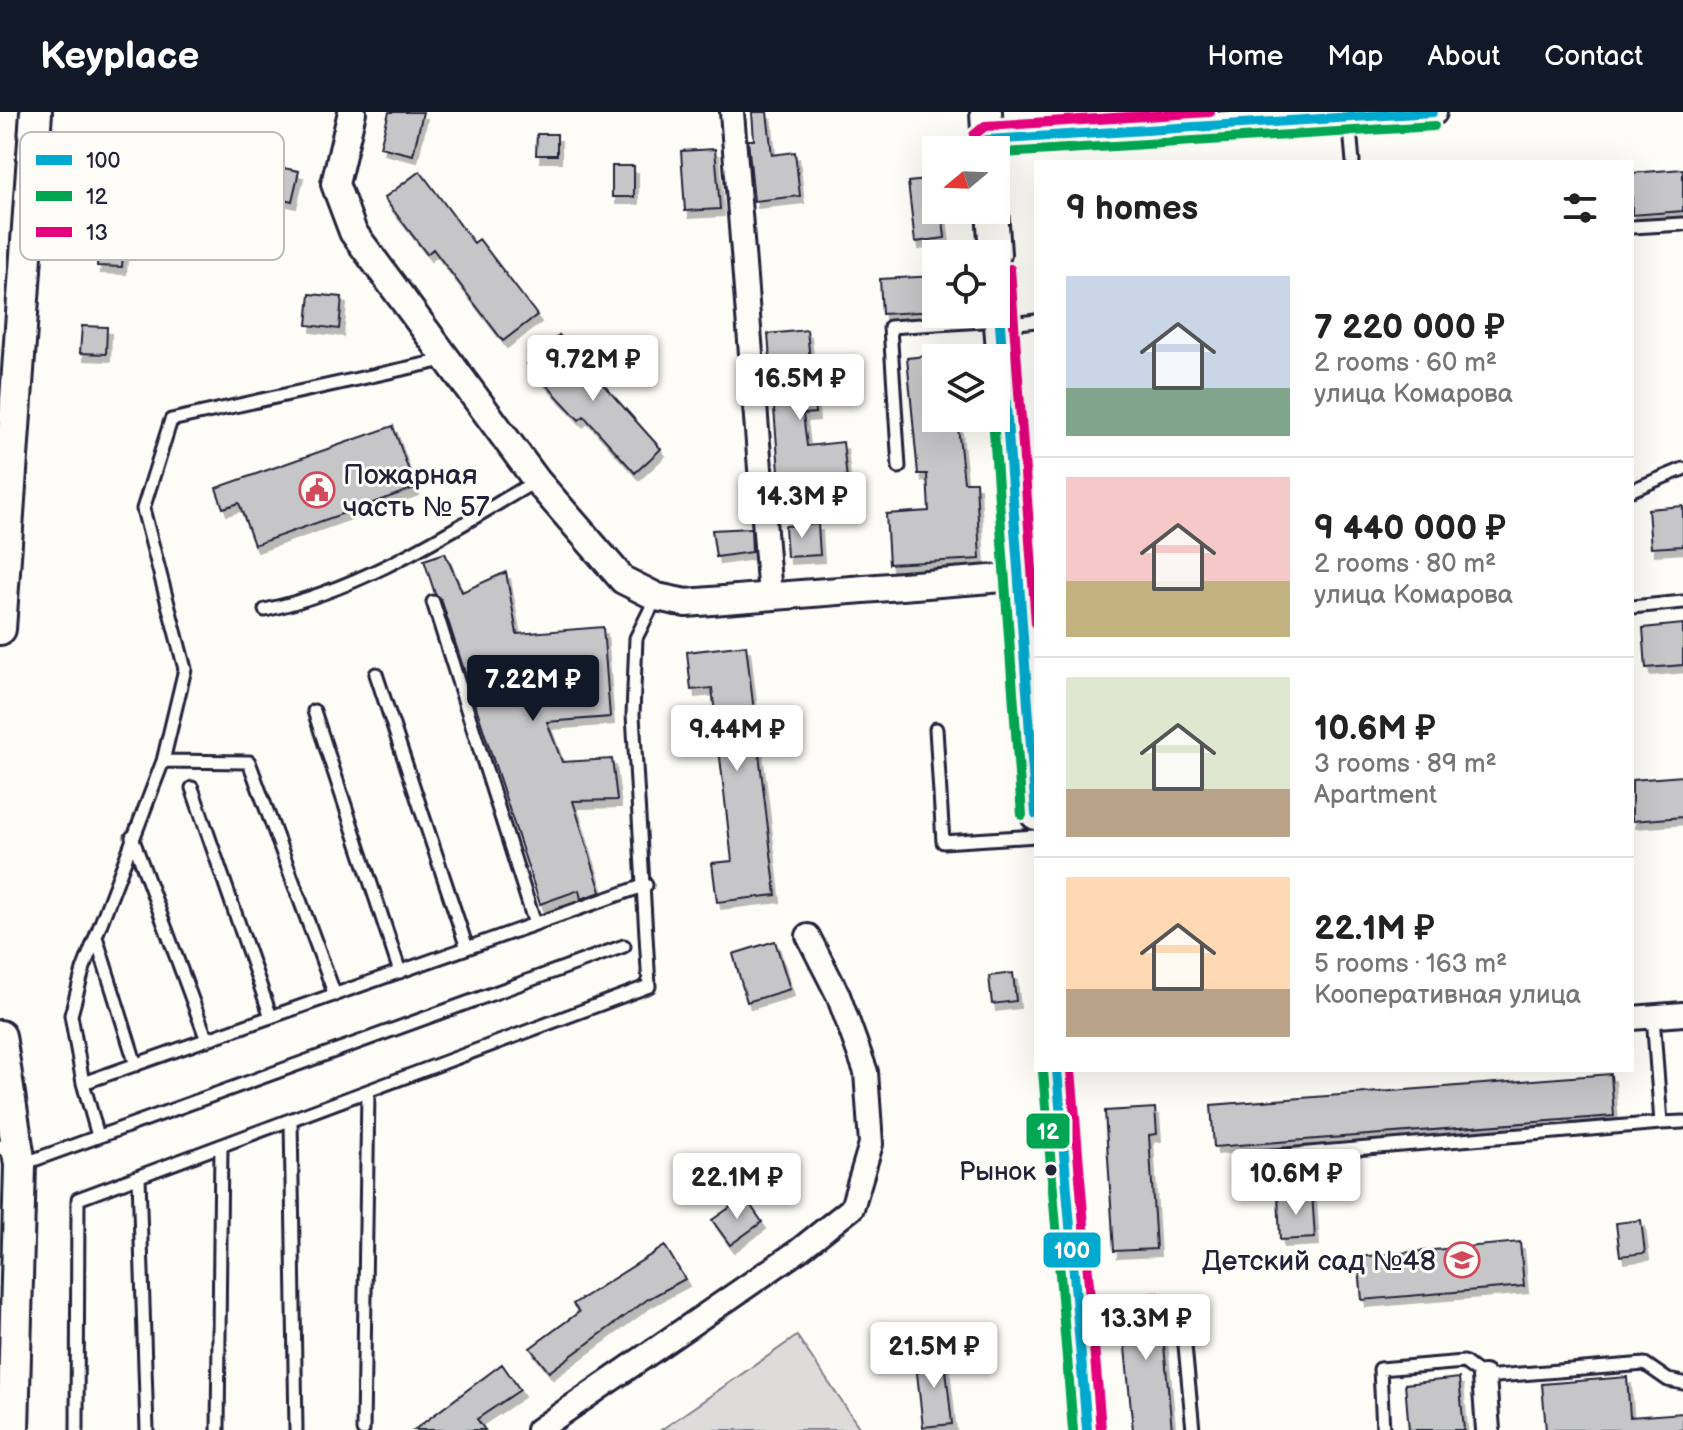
<!DOCTYPE html>
<html lang="en">
<head>
<meta charset="utf-8">
<style>
  body { margin:0; font-family:"Balsamiq Sans",sans-serif; background:#f6f6f6; color:#222; height:100vh; display:flex; flex-direction:column; font-size:30px; white-space:nowrap }
  * { box-sizing:border-box; margin:0 }
  p { font-size:26px; color:#767676 }
  .icon { flex:none; width:44px; height:44px; fill:none; stroke:currentColor; stroke-width:2; stroke-linecap:round; stroke-linejoin:round }
  .map { position:relative; flex:1; overflow:hidden }
  .panel { position:absolute; left:1034px; top:48px; width:600px; height:912px; display:flex; flex-direction:column; background:#fff; border-radius:0px; box-shadow:0 8px 32px #0002 }
  .panel>* { flex:none }
  .needle { width:52px; rotate:251deg }
  .tools { position:absolute; left:922px; top:24px; display:grid; gap:16px }
  .tools a { display:grid; place-items:center; width:88px; height:88px; border-radius:0px; background:#fff; box-shadow:0 8px 32px #0002; font-size:40px }
  .price { position:absolute; translate:-50% -68px; padding:0 18px; border-radius:8px; background:#fff; color:#222; font-size:26px; line-height:52px; filter:drop-shadow(0 2px 4px #0008) }
  .price::after { content:''; position:absolute; left:50%; top:48px; width:24px; height:18px; margin-left:-12px; background:inherit; clip-path:polygon(0 0,100% 0,50% 100%) }
  .price.selected { background:#111827; color:#fff }
  ul { padding:0; list-style:none }
  li { display:flex; align-items:center; gap:24px; height:200px; padding:0 32px }
  li+li { border-top:2px solid #e0e0e0 }
  li span { display:grid; place-items:center; flex:none; width:224px; height:160px; border-radius:0px; color:#555 }
  li>.icon { margin-inline-start:auto }
  span .icon { width:96px; height:96px; fill:#fffc; stroke-width:1 }
  li b { font-size:34px }
  h2 { display:flex; justify-content:space-between; align-items:center; height:96px; padding:0 32px; font-size:34px }
  header { display:flex; align-items:center; gap:48px; box-sizing:border-box; height:112px; padding:0 40px; background:#111827; color:#fff }
  header strong { font-size:38px }
  nav { display:flex; gap:44px; margin-inline-start:auto; font-size:28px }
  .map>svg:first-child { display:block }
  .green { fill:#dddcdb; stroke:#807f8b; stroke-width:2 }
  .building { fill:#c6c6c8; stroke:#22223b; stroke-width:2; filter:url(#shadow) }
  .lines { fill:none; stroke-linecap:round; stroke-linejoin:round }
  .service-casing { stroke:#22223b; stroke-width:17 }
  .minor-casing { stroke:#22223b; stroke-width:28 }
  .tertiary-casing { stroke:#22223b; stroke-width:32 }
  .secondary-casing { stroke:#22223b; stroke-width:36 }
  .service { stroke:#fdfcf7; stroke-width:11 }
  .minor { stroke:#fdfcf7; stroke-width:22 }
  .tertiary { stroke:#fdfcf7; stroke-width:26 }
  .secondary { stroke:#fdfcf7; stroke-width:30 }
  .bus-1-casing { stroke:#fdfcf7; stroke-width:16 }
  .bus-2-casing { stroke:#fdfcf7; stroke-width:16 }
  .bus-3-casing { stroke:#fdfcf7; stroke-width:16 }
  .bus-1 { stroke:#00a9ce; stroke-width:10 }
  .bus-2 { stroke:#00a651; stroke-width:10 }
  .bus-3 { stroke:#e5007d; stroke-width:10 }
  .bus-dot { fill:#22223b; stroke:#fdfcf7; stroke-width:3 }
  .labels { text-anchor:middle; stroke-width:6; stroke-linejoin:round; paint-order:stroke }
  .bus-label { font-size:26px; fill:#22223b; stroke:#fdfcf7; text-anchor:end }
  .poi-label { font-size:28px; fill:#22223b; stroke:#fdfcf7; text-anchor:start }
  .key { fill:#fdfcf7; stroke:#bbbbbf; stroke-width:2 }
  .key-label { font-size:22px; fill:#22223b }
  .line-badge { stroke:#fdfcf7; stroke-width:3 }
  .badge-label { font-size:22px; text-anchor:middle; font-weight:bold; fill:#fff }
</style>
</head>
<body>
<header>
<strong>Keyplace</strong>
<nav><a>Home</a><a>Map</a><a>About</a><a>Contact</a></nav>
</header>
<div class="map">
<svg width="1683" height="1318" viewBox="0 0 1683 1318">
  <defs>
    <filter id="shadow"><feDropShadow dx="4" dy="7" stdDeviation="0" flood-color="#0004"/></filter>
  </defs>
  <rect width="100%" height="100%" fill="#fdfcf7"/>
  <filter id="ink" filterUnits="userSpaceOnUse"><feTurbulence type="fractalNoise" baseFrequency=".0125" numOctaves="2"/><feDisplacementMap in="SourceGraphic" scale="16" xChannelSelector="R" yChannelSelector="G"/><feConvolveMatrix kernelMatrix="1 2 1 2 8 2 1 2 1" color-interpolation-filters="sRGB"/></filter>
  <g filter="url(#ink)">
    <!-- green -->
    <path class="green" d="M797 1224 861 1318H661Z"/>
    <!-- building -->
    <path class="building" d="M389 0H423L413 43 380 35Z
      M752 0H767L772 43 795 40 800 84 754 89 748 28H754Z
      M537 22H557V43H536Z
      M715 37 720 97 685 99 681 39Z
      M273 54 299 59 292 89 267 83Z
      M612 54H634V85H612Z
      M1683 57V99L1632 103V61Z
      M420 59 474 131 479 127 537 203 503 229 433 137 427 142 384 86Z
      M936 67V98H942L945 126 915 130 908 70Z
      M99 127 124 128 122 155 97 154Z
      M936 164V199L882 202 880 167Z
      M310 182 342 185 339 217 307 213Z
      M82 214 107 215 106 242 80 241Z
      M807 218 815 301 803 302 807 334 843 330 848 377 781 384 768 222Z
      M559 223 661 337 635 361 584 304 579 308 527 252Z
      M936 243V306H957L964 370H976L980 447 889 452 886 402 929 399 927 362H918L907 246Z
      M393 314 415 376 254 433 239 391 223 396 216 376Z
      M1683 394V434L1651 436 1648 397Z
      M818 412 820 443 787 445 785 414Z
      M751 416 752 440 716 445 712 418Z
      M445 441 462 480 506 460 517 522 603 515 610 605 547 610 562 650 612 647 617 688 573 689 601 780 581 787 579 778 540 792 441 487 435 482 424 448Z
      M1683 512V553L1646 556 1643 516Z
      M746 533 776 783 717 790 712 751 732 749 712 576 691 578 687 540Z
      M1683 664V705L1632 709V668Z
      M775 829 790 877 747 890 733 842Z
      M1013 861 1016 889 992 892 989 864Z
      M1611 962 1614 1004 1214 1035 1211 993Z
      M1155 996 1157 1022 1149 1023 1156 1137 1114 1139 1105 999Z
      M1312 1081 1315 1126 1280 1128 1278 1083Z
      M745 1085 762 1110 730 1133 712 1108Z
      M1641 1108 1645 1141 1620 1144 1616 1111Z
      M1520 1130 1524 1174 1362 1188 1358 1145Z
      M665 1134 685 1167 648 1187 549 1260 530 1236 579 1200 573 1192Z
      M1159 1181 1172 1318H1133L1120 1184Z
      M944 1240 952 1312 923 1315 915 1243Z
      M502 1252 520 1278 477 1307 485 1318H414Z
      M1627 1265 1630 1305 1683 1301V1318H1546L1542 1272Z
      M1459 1266 1464 1318H1409L1405 1272Z"/>
    <g class="lines">
      <defs>
        <path id="service" d="M1349 6 1353 50
          M1632 115 1683 112
          M1001 213 1036 209
          M899 355 890 215 999 208
          M1632 378 1683 357
          M433 490 535 812
          M1632 495 1683 490
          M265 498C364 477 450 419 536 369
          M376 562 467 836
          M314 599 400 860
          M936 617 943 730 1036 724
          M163 649 249 650 335 883
          M192 676 271 905
          M132 725 207 928
          M96 825 136 953
          M1653 904 1661 1011 1683 1010
          M83 971 71 903 83 858 163 649 185 557 143 397 171 308 444 248
          M291 1008 296 1318
          M98 1024 83 971 646 773
          M0 1034 20 1053 624 834
          M1249 1046 1661 1011
          M139 1065 147 1318
          M1182 1202 1193 1318
          M77 1318 78 1087 649 874 633 603 636 526 656 486
          M218 1318 221 1034
          M363 1318 368 979
          M1383 1318 1380 1257 1464 1250 1484 1265 1645 1252 1668 1268 1683 1271"/>
        <path id="minor" d="M732 0 770 484
          M1632 906 1683 902
          M1484 1265 1488 1318
          M538 1318 798 1139 852 1096 871 1032 866 960 838 883 808 824"/>
        <path id="tertiary" d="M352 0 335 72 353 120 537 369 623 468 657 485 686 491 1016 465
          M987 28 1433 0"/>
        <path id="secondary" d="M986 0 988 38
          M992 98 995 142
          M996 158 1036 702
          M0 517 36 0
          M0 924 20 1053 13 1318
          M1057 958 1087 1318"/>
      </defs>
      <!-- service casing -->
      <use href="#service" class="service-casing"/>
      <!-- minor casing -->
      <use href="#minor" class="minor-casing"/>
      <!-- tertiary casing -->
      <use href="#tertiary" class="tertiary-casing"/>
      <!-- secondary casing -->
      <use href="#secondary" class="secondary-casing"/>
      <!-- service -->
      <use href="#service" class="service"/>
      <!-- minor -->
      <use href="#minor" class="minor"/>
      <!-- tertiary -->
      <use href="#tertiary" class="tertiary"/>
      <!-- secondary -->
      <use href="#secondary" class="secondary"/>
      <defs>
        <path id="bus-1" d="M988 38 987 28 1433 0
          M996 158 1036 702
          M1057 958 1087 1318"/>
        <path id="bus-2" d="M1002 41 1434 14
          M993 306 1022 703
          M1043 959 1073 1318"/>
        <path id="bus-3" d="M974 38V23L985 14 1210 0
          M1010 157 1036 511
          M1071 958 1101 1317"/>
      </defs>
      <!-- bus-1 casing -->
      <use href="#bus-1" class="bus-1-casing"/>
      <!-- bus-2 casing -->
      <use href="#bus-2" class="bus-2-casing"/>
      <!-- bus-3 casing -->
      <use href="#bus-3" class="bus-3-casing"/>
      <!-- bus-1 -->
      <use href="#bus-1" class="bus-1"/>
      <!-- bus-2 -->
      <use href="#bus-2" class="bus-2"/>
      <!-- bus-3 -->
      <use href="#bus-3" class="bus-3"/>
    </g>
  </g>
  <!-- icons -->
  <defs>
    <symbol id="civic-ring" viewBox="-11 -11 22 22"><circle r="9.5" fill="#fdfcf7" stroke="#d1495b" stroke-width="1.5"/><path d="M-.6-6.5H3V-4.5H.6V-3L4-1V1h2V6H-6V1h2V-1L-.6-3ZM-1.2 2.5V6h2.4V2.5Z" fill="#d1495b"/></symbol>
    <symbol id="school-ring" viewBox="-11 -11 22 22"><circle r="9.5" fill="#fdfcf7" stroke="#d1495b" stroke-width="1.5"/><path d="M0-5L7-2L0 1L-7-2ZM-4 1L0 2.5L4 1V4Q0 6-4 4Z" fill="#d1495b"/></symbol>
  </defs>
  <g fill-rule="evenodd">
    <use href="#civic-ring" x="297" y="358" width="40" height="40"/>
    <use href="#school-ring" x="1442" y="1128" width="40" height="40"/>
  </g>
  <!-- markers -->
  <circle class="bus-dot" cx="1051" cy="1058" r="7"/>
  <g class="labels">
    <!-- bus labels -->
    <g class="bus-label">
      <text x="1036" y="1068">Рынок</text>
    </g>
    <!-- poi labels -->
    <g class="poi-label">
      <text x="343" y="372">Пожарная<tspan x="343" dy="32">часть № 57</tspan></text>
      <text x="1436" y="1158" text-anchor="end">Детский сад №48</text>
    </g>
  </g>
  <!-- legend -->
  <rect x="20" y="20" width="264" height="128" rx="12" class="key"/>
  <rect x="36" y="43" width="36" height="10" fill="#00a9ce"/>
  <rect x="36" y="79" width="36" height="10" fill="#00a651"/>
  <rect x="36" y="115" width="36" height="10" fill="#e5007d"/>
  <g class="key-label">
    <text x="86" y="56">100</text>
    <text x="86" y="92">12</text>
    <text x="86" y="128">13</text>
  </g>
  <g class="line-badge">
    <rect x="1025" y="1000" width="46" height="38" rx="8" fill="#00a651"/>
    <rect x="1042" y="1119" width="60" height="38" rx="8" fill="#00a9ce"/>
  </g>
  <g class="badge-label">
    <text x="1048" y="1027">12</text>
    <text x="1072" y="1146">100</text>
  </g>
</svg>
<div class="tools">
<a><svg class="needle" viewBox="-14 -14 28 28"><path d="M0-13l5 13h-10z" fill="#e53935"/><path d="M0 13l5-13h-10z" fill="#767676"/></svg></a>
<a><svg class="icon" aria-label="locate" viewBox="0 0 24 24"><circle cx="12" cy="12" r="6"/><path d="M12 2v4M12 18v4M2 12h4M18 12h4"/></svg></a>
<a><svg class="icon" aria-label="layers" viewBox="0 0 24 24"><path d="M12 4l9 5-9 5-9-5zM3 14l9 5 9-5"/></svg></a>
</div>
<b class="price" style="left:593px;top:291px">9.72M ₽</b>
<b class="price" style="left:800px;top:310px">16.5M ₽</b>
<b class="price" style="left:802px;top:428px">14.3M ₽</b>
<b class="price selected" style="left:533px;top:611px">7.22M ₽</b>
<b class="price" style="left:737px;top:661px">9.44M ₽</b>
<b class="price" style="left:1296px;top:1105px">10.6M ₽</b>
<b class="price" style="left:737px;top:1109px">22.1M ₽</b>
<b class="price" style="left:1146px;top:1250px">13.3M ₽</b>
<b class="price" style="left:934px;top:1278px">21.5M ₽</b>
<section class="panel">
<h2>9 homes<svg class="icon" aria-label="filters" viewBox="0 0 24 24"><path d="M4 7h16M4 17h16"/><circle cx="9" cy="7" r="2"/><circle cx="15" cy="17" r="2"/></svg></h2>
<ul>
<li><span style="background:linear-gradient(#c9d6e8 70%,#7fa58c 0)"><svg class="icon" aria-label="home" viewBox="0 0 24 24"><path d="M3 11l9-7 9 7M6 9v11h12V9"/></svg></span><div><b>7 220 000 ₽</b><p>2 rooms · 60 m²</p><p>улица Комарова</p></div></li>
<li><span style="background:linear-gradient(#f6c9c9 65%,#c2b280 0)"><svg class="icon" aria-label="home" viewBox="0 0 24 24"><path d="M3 11l9-7 9 7M6 9v11h12V9"/></svg></span><div><b>9 440 000 ₽</b><p>2 rooms · 80 m²</p><p>улица Комарова</p></div></li>
<li><span style="background:linear-gradient(#dfe7d0 70%,#b9a48a 0)"><svg class="icon" aria-label="home" viewBox="0 0 24 24"><path d="M3 11l9-7 9 7M6 9v11h12V9"/></svg></span><div><b>10.6M ₽</b><p>3 rooms · 89 m²</p><p>Apartment</p></div></li>
<li><span style="background:linear-gradient(#ffd9b3 70%,#b9a48a 0)"><svg class="icon" aria-label="home" viewBox="0 0 24 24"><path d="M3 11l9-7 9 7M6 9v11h12V9"/></svg></span><div><b>22.1M ₽</b><p>5 rooms · 163 m²</p><p>Кооперативная улица</p></div></li>
</ul>
</section>
</div>
</body>
</html>
